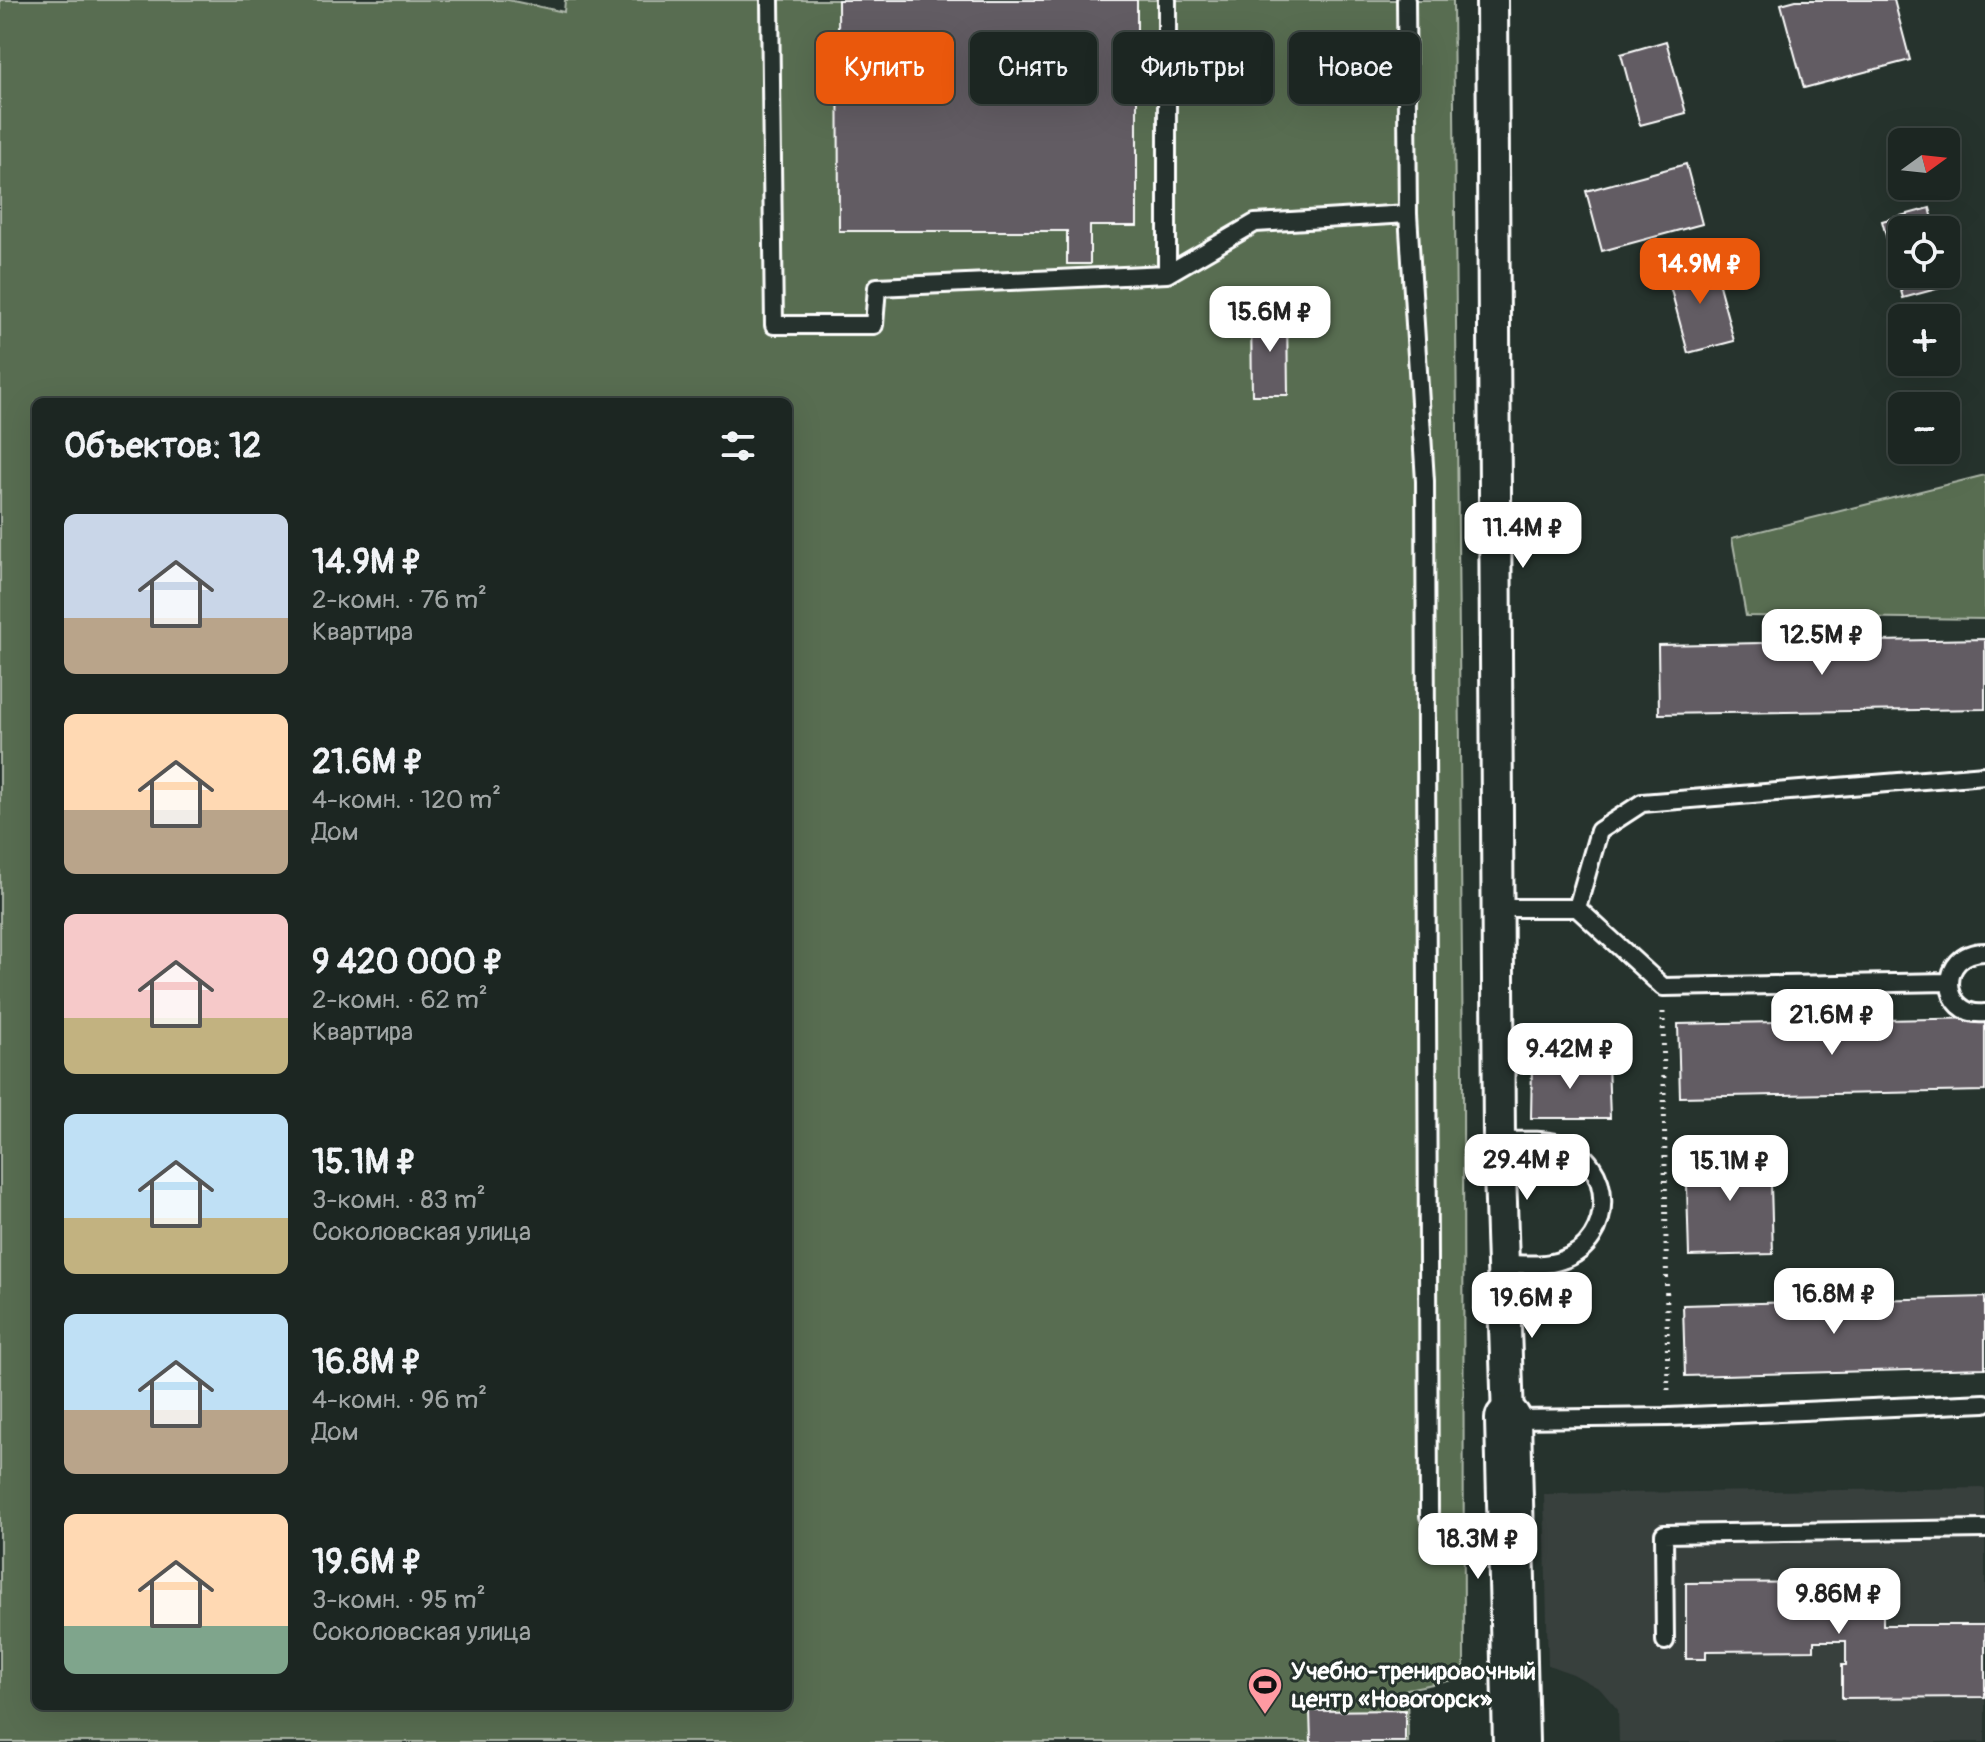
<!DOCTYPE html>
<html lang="ru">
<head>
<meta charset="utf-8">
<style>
  body { margin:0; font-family:Pangolin,sans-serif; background:#29322f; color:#f1f3f6; height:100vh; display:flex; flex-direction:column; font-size:30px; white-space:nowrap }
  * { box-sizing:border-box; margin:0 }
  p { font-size:26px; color:#a0a5a5 }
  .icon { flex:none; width:44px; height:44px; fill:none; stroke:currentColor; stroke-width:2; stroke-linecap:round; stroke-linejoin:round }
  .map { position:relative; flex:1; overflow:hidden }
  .sheet { position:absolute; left:32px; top:398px; width:760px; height:1312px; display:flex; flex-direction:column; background:#1c2622; border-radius:12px; box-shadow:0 8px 32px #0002,0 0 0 2px #3a4340 }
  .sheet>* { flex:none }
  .banner { position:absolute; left:816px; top:32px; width:760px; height:72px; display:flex; gap:16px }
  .needle { width:52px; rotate:75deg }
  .fabs { position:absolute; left:1888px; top:128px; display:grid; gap:16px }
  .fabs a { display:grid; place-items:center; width:72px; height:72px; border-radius:12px; background:#1c2622; box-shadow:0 8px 32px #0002,0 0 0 2px #3a4340; font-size:40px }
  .price { position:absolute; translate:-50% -68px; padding:0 18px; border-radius:16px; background:#fff; color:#222; font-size:26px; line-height:52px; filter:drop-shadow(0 2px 4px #0008) }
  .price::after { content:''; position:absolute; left:50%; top:48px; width:24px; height:18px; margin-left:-12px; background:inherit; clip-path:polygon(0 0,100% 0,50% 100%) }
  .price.on { background:#ea580c; color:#fff }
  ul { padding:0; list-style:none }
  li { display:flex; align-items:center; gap:24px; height:200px; padding:0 32px }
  li span { display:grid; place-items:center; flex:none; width:224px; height:160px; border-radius:12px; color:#555 }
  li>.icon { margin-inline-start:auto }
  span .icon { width:96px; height:96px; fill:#fffc; stroke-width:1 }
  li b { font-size:34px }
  h2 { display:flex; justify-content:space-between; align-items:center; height:96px; padding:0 32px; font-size:34px }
  .chip { padding:0 28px; border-radius:12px; background:#1c2622; box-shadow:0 8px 32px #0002,0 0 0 2px #3a4340; font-size:28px; line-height:72px }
  .chip.on { background:#ea580c; color:#fff }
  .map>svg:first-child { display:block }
  .built { fill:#383f3d }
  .green { fill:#586d51; stroke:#acb6a8; stroke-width:2; fill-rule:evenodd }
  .building { fill:#625b63; stroke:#fff; stroke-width:2 }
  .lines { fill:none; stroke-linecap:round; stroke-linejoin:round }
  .lane-casing { stroke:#fff; stroke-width:22 }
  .street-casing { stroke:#fff; stroke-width:36 }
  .secondary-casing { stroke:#fff; stroke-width:50 }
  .path { stroke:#fff; stroke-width:5; stroke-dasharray:2 6; stroke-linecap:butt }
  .lane { stroke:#26332d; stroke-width:16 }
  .street { stroke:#26332d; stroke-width:30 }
  .secondary { stroke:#26332d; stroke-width:44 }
  .labels { text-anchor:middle; stroke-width:6; stroke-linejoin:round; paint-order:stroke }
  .poi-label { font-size:24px; font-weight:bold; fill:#fff; stroke:#26332d; text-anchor:start }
</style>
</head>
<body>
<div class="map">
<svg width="1985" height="1742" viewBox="0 0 1985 1742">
  <rect width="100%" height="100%" fill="#26332d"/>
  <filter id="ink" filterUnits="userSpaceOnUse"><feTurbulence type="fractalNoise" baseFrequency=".0125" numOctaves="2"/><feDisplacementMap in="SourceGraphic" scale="16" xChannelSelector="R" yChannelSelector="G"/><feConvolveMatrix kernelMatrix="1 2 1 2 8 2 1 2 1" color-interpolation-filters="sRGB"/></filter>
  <g filter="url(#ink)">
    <!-- built -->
    <path class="built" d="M1985 1488V1742H1619L1618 1710 1600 1689 1573 1674 1548 1665 1544 1494Z"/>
    <!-- green -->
    <path class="green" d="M0 0H508L564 12 565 0H1453L1463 1070 1464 1678 1407 1689 1408 1742H0ZM36 402H788V1706H36Z
      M1985 475V619L1746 616 1732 538Z"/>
    <!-- building -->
    <path class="building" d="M838 0H1137V226H1090V264H1067V231H839Z
      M1796 0H1894L1910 60 1804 88 1781 4Z
      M1666 41 1686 113 1640 125 1621 54Z
      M1686 164 1702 224 1602 251 1586 191Z
      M1930 208 1936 230H1902V274H1946V267L1951 285 1903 298 1882 221Z
      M1712 259 1734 341 1688 353 1666 271Z
      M1251 312H1287L1288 395H1252Z
      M1985 639V709L1659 714 1658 645Z
      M1985 1018V1091L1680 1097 1678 1024Z
      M1608 1063 1610 1118H1531L1532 1064Z
      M1770 1150 1773 1254 1689 1256 1686 1152Z
      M1985 1297V1368L1685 1376 1683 1305Z
      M1883 1582V1625H1985V1697L1842 1698V1665H1846V1641H1814V1650L1706 1651V1659H1686V1583Z
      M1405 1710V1742H1311L1310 1711Z"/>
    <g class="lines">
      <defs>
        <path id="lane" d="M770 0 774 325H874L877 287 1167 274V0
          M1406 0 1408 214 1425 481 1429 1516
          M1167 274 1255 223 1408 214
          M1498 908H1577L1663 987 1950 982
          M1577 908 1599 831 1642 803 1985 775
          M1985 952C1936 952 1941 1018 1985 1013
          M1499 1141C1519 1141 1541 1139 1560 1144 1616 1159 1616 1242 1562 1260 1544 1267 1521 1264 1501 1264
          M1511 1419 1668 1417 1985 1403
          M1665 1641 1664 1534 1985 1529"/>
        <path id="street" d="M1492 0 1499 1141 1508 1419"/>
        <path id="secondary" d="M1508 1419 1516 1742"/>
      </defs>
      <!-- lane casing -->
      <use href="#lane" class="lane-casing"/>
      <!-- street casing -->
      <use href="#street" class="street-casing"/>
      <!-- secondary casing -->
      <use href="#secondary" class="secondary-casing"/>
      <!-- path -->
      <path class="path" d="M1663 1012 1668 1394"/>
      <!-- lane -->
      <use href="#lane" class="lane"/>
      <!-- street -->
      <use href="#street" class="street"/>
      <!-- secondary -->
      <use href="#secondary" class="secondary"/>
    </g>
  </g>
  <!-- icons -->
  <defs>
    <symbol id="stadium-pin" viewBox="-11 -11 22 30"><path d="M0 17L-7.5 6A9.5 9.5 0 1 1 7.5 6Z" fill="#ff9aa2" stroke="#26332d"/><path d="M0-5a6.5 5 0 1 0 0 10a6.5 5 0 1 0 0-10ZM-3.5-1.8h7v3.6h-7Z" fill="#111"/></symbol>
  </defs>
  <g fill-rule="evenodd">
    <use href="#stadium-pin" x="1245" y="1665" width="40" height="54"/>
  </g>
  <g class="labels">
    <!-- poi labels -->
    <g class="poi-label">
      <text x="1291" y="1679">Учебно-тренировочный<tspan x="1291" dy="28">центр «Новогорск»</tspan></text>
    </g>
  </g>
</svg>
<div class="fabs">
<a><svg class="needle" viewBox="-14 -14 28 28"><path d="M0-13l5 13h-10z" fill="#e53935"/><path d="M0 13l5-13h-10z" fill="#a0a5a5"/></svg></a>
<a><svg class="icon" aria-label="locate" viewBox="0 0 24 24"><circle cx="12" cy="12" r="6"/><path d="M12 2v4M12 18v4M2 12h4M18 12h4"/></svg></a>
<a>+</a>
<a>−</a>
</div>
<b class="price on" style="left:1700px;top:306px">14.9M ₽</b>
<b class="price" style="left:1270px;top:354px">15.6M ₽</b>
<b class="price" style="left:1523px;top:570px">11.4M ₽</b>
<b class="price" style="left:1822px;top:677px">12.5M ₽</b>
<b class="price" style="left:1832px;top:1057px">21.6M ₽</b>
<b class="price" style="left:1570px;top:1091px">9.42M ₽</b>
<b class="price" style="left:1527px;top:1202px">29.4M ₽</b>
<b class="price" style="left:1730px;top:1203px">15.1M ₽</b>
<b class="price" style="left:1834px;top:1336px">16.8M ₽</b>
<b class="price" style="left:1532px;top:1340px">19.6M ₽</b>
<b class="price" style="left:1478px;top:1581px">18.3M ₽</b>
<b class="price" style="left:1839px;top:1636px">9.86M ₽</b>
<div class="banner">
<a class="chip on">Купить</a>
<a class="chip">Снять</a>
<a class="chip">Фильтры</a>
<a class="chip">Новое</a>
</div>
<section class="sheet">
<h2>Объектов: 12<svg class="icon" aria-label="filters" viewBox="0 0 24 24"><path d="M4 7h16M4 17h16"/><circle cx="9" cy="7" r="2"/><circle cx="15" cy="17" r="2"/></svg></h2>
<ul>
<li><span style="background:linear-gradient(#c9d6e8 65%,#b9a48a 0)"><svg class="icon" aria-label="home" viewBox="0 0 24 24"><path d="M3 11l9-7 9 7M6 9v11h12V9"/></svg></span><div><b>14.9M ₽</b><p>2-комн. · 76 m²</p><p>Квартира</p></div></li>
<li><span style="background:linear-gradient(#ffd9b3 60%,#b9a48a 0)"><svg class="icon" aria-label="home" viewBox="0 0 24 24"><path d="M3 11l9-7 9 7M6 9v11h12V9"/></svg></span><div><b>21.6M ₽</b><p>4-комн. · 120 m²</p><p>Дом</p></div></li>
<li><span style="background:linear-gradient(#f6c9c9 65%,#c2b280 0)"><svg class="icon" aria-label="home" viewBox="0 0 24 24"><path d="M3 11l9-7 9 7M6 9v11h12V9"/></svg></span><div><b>9 420 000 ₽</b><p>2-комн. · 62 m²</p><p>Квартира</p></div></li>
<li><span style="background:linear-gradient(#bfe0f5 65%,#c2b280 0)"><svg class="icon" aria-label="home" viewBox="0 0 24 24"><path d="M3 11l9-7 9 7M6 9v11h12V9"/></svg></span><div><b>15.1M ₽</b><p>3-комн. · 83 m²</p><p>Соколовская улица</p></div></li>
<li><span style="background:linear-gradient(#bfe0f5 60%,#b9a48a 0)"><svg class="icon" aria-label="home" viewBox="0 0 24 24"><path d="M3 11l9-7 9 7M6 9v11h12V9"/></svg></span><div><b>16.8M ₽</b><p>4-комн. · 96 m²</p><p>Дом</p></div></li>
<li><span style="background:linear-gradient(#ffd9b3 70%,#7fa58c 0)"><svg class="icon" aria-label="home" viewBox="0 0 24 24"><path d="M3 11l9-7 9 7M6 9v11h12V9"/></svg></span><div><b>19.6M ₽</b><p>3-комн. · 95 m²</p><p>Соколовская улица</p></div></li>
</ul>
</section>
</div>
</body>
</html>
